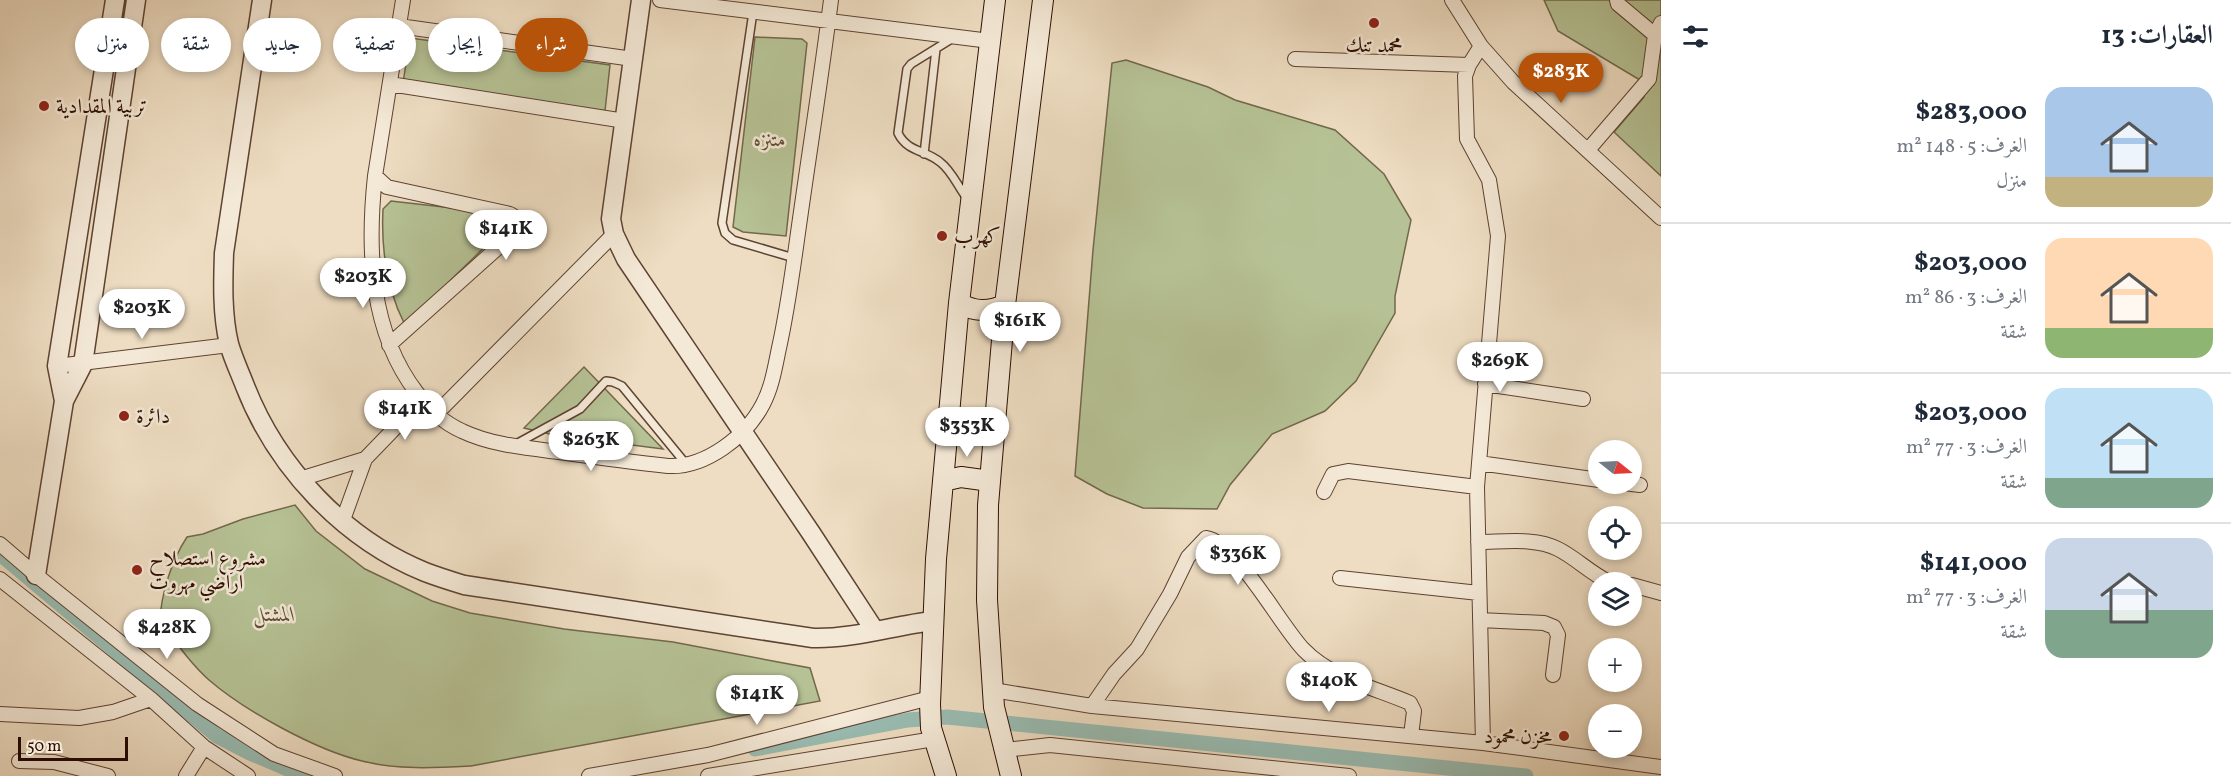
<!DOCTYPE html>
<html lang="ar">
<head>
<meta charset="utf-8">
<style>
  body { margin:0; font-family:Vollkorn,Amiri,serif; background:#f2f2f3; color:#1f2937; direction:rtl; height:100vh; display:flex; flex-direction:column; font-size:22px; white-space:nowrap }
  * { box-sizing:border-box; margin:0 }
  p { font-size:20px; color:#747a83 }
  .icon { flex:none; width:33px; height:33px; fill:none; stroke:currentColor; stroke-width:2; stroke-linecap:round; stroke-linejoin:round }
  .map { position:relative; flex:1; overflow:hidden; direction:ltr }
  .details { display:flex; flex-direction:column; background:#fff; width:570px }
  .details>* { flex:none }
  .banner { position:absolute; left:18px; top:18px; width:570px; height:54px; direction:rtl; display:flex; gap:12px }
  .needle { width:39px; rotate:108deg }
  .tools { position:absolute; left:1588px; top:440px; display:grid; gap:12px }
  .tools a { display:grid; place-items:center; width:54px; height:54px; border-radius:50%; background:#fff; box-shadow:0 3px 9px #0003; font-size:30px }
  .scale { position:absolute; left:18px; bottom:15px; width:110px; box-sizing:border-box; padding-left:6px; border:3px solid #2e0e02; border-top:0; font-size:16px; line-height:21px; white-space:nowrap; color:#2e0e02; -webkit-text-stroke:4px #f4e9d7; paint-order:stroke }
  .price { position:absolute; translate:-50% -51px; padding:0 14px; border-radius:21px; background:#fff; color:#222; font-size:20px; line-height:39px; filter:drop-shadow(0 2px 3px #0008) }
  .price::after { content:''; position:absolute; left:50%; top:36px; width:18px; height:14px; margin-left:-9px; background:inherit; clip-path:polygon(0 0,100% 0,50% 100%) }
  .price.on { background:#b45309; color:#fff }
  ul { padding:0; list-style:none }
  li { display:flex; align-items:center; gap:18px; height:150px; padding:0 18px }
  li+li { border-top:2px solid #e0e1e3 }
  li span { display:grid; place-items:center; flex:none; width:168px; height:120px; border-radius:18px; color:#555 }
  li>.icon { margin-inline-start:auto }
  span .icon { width:72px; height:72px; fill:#fffc; stroke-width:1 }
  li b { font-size:26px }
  h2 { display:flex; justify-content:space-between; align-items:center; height:72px; padding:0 18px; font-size:26px }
  .chip { padding:0 21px; border-radius:27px; background:#fff; box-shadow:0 3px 9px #0003; font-size:21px; line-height:54px }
  .chip.on { background:#b45309; color:#fff }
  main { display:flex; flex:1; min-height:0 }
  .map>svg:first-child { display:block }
  .green { fill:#b6c295; stroke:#72684c; stroke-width:1.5 }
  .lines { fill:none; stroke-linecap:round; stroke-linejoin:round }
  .canal { stroke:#99bcb2; stroke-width:15 }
  .service-casing { stroke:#5e4232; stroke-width:10 }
  .minor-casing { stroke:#5e4232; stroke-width:16 }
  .tertiary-casing { stroke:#5e4232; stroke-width:21 }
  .secondary-casing { stroke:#2e0e02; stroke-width:22 }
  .service { stroke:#f4e9d7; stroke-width:7 }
  .minor { stroke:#f4e9d7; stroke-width:14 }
  .tertiary { stroke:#f4e9d7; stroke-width:18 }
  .secondary { stroke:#f4e9d7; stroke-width:20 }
  .poi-dot { fill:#8f2418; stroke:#f4e9d7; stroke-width:2 }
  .labels { text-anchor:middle; stroke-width:5; stroke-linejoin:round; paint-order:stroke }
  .poi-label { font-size:21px; fill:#2e0e02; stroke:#f4e9d7; text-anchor:start }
  .park-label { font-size:21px; font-style:italic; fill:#5e4d35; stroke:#f4e9d7 }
</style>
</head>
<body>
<main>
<section class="details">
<h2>العقارات: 13<svg class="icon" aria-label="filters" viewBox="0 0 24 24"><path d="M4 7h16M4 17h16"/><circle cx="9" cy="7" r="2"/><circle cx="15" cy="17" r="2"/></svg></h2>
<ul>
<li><span style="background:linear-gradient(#a9c7e8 75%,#c2b280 0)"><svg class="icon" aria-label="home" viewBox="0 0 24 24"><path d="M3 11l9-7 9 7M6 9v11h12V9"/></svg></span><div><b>$283,000</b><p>الغرف: 5 · 148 m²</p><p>منزل</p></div></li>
<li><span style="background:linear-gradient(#ffd9b3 75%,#8fb573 0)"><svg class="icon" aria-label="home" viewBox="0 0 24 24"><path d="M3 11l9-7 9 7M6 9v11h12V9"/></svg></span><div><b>$203,000</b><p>الغرف: 3 · 86 m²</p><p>شقة</p></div></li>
<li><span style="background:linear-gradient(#bfe0f5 75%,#7fa58c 0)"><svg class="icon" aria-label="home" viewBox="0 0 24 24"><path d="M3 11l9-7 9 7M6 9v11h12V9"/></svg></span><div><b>$203,000</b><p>الغرف: 3 · 77 m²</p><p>شقة</p></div></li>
<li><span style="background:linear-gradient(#c9d6e8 60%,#7fa58c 0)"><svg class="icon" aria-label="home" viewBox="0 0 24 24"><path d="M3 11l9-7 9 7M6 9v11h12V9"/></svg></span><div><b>$141,000</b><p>الغرف: 3 · 77 m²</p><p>شقة</p></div></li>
</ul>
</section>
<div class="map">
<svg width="1661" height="776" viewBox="0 0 1661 776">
  <rect width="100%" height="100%" fill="#eeddc2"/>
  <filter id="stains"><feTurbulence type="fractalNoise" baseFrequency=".00333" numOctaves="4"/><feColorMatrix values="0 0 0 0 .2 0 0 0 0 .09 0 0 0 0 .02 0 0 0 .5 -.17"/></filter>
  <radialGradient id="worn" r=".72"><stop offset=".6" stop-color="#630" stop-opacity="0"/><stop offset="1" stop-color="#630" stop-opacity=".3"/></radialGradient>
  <!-- green -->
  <path class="green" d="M1544 0H1661V176L1614 132 1644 97 1640 80 1558 31Z
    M755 37 802 39 807 43 786 236 743 232 733 227Z
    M410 38 610 65 605 111 403 83Z
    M1126 60 1208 87 1235 100 1335 130 1384 174 1411 220 1395 296V313L1356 381 1325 411 1272 434 1230 485 1217 509 1143 508 1107 494 1075 476 1093 250 1112 63Z
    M391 201 496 213 505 217 509 223 405 325C386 288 381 250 383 209Z
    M584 367 663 449 554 435 524 428Z
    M295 505 316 531 365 569 432 601 470 613 564 629 673 642 810 668 820 701 471 766C434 768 398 770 362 761 316 750 245 711 209 680 190 663 175 641 160 621 161 593 172 560 187 537L203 534 243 519Z"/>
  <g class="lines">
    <!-- canal -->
    <path class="canal" d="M0 554 217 736 250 753 304 776
      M755 749 908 720 947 717 1526 776"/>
    <defs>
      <path id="service" d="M753 12 722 223 725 233 733 240 794 258
        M953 38 911 64 907 69 898 133C907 152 926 150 940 162 951 170 958 186 966 197
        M924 154 936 49
        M516 444 580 409 606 381 613 382 622 386 686 464"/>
      <path id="minor" d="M660 0 990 41
        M1452 0 1481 46 1513 82 1661 218
        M1617 0 1618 4 1655 35
        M399 26 633 59
        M1481 46 1469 65 1465 76 1467 139 1489 180 1498 236 1477 487 1483 743
        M1295 59 1469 65
        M390 84 625 121
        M1588 150 1649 79 1655 35 1661 23
        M375 176C367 250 370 332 417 393 428 408 444 423 462 431 491 445 527 448 559 452 595 457 632 462 668 466 705 468 746 437 763 404 772 387 775 367 779 348 787 312 792 276 797 240 808 160 821 80 831 0
        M389 345 512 235 517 222 515 217 510 214 387 187 375 176 403 0
        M57 366 229 345
        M1485 384 1583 399
        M436 414 614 234
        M1479 463 1599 480
        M300 479 365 459
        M1624 483 1640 485
        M1324 492 1333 474 1348 471 1477 487
        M343 520 365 459 422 400
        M1478 542C1503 542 1535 537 1558 549 1576 558 1590 573 1609 582
        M0 544 36 575 197 704 274 754 335 776
        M1340 578 1479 593
        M0 579 151 699 204 747 248 776
        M1632 585 1661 593
        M1480 620 1544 623 1554 627 1558 635 1553 675
        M993 690 1092 706 1483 743 1661 767
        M1092 706 1114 674 1137 649 1170 594 1188 557 1206 538C1236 542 1282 628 1304 650 1331 678 1375 688 1410 703L1414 711 1411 736
        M0 714 79 718 113 712 151 699
        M1005 750 1050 745 1349 776
        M19 761 54 762 108 776
        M186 776 204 747
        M589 776 708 755 930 698
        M708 776 934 739"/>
      <path id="tertiary" d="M262 0 224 253C223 283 222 314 229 344 233 358 240 373 245 386 277 468 344 539 425 572 438 577 451 581 464 585L813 638C853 639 892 626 932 621
        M641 0 611 219 614 234 626 259 811 533 875 631
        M64 401 57 366 115 0
        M36 575 64 401 83 364 136 0"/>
      <path id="secondary" d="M959 303C975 312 988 312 1005 305
        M943 481 961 477 990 481
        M946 776 931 728 930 704 936 559 959 303 995 0
        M1011 776 994 707 987 600 988 505 1005 305 1043 0"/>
    </defs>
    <!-- service casing -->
    <use href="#service" class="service-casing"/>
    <!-- minor casing -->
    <use href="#minor" class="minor-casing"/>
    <!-- tertiary casing -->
    <use href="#tertiary" class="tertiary-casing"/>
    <!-- secondary casing -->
    <use href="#secondary" class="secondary-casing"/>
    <!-- service -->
    <use href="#service" class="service"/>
    <!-- minor -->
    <use href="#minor" class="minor"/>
    <!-- tertiary -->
    <use href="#tertiary" class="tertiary"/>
    <!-- secondary -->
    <use href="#secondary" class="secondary"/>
  </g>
  <!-- markers -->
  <g class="poi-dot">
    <circle cx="1374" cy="23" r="6"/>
    <circle cx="44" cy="106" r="6"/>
    <circle cx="942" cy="236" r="6"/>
    <circle cx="124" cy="416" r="6"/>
    <circle cx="137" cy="570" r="6"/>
    <circle cx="1564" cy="736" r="6"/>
  </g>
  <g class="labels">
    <!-- poi labels -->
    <g class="poi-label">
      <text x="1374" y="52" text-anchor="middle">محمد تنك</text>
      <text x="56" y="113">تربية المقدادية</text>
      <text x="954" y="243">كهرب</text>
      <text x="136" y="423">دائرة</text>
      <text x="149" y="565">مشروع استصلاح<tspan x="149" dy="24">اراضي مهروت</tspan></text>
      <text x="1552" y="743" text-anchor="end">مخزن محمود</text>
    </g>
    <!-- park labels -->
    <g class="park-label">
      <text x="770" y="146">متنزه</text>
      <text x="274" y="621">المشتل</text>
    </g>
  </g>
  <rect width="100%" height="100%" filter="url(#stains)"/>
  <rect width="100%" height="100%" fill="url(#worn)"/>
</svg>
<div class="tools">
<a><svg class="needle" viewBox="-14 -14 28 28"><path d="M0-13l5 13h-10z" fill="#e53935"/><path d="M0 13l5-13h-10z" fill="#747a83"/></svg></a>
<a><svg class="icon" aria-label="locate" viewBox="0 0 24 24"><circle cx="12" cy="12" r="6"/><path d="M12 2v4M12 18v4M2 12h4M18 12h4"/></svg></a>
<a><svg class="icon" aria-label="layers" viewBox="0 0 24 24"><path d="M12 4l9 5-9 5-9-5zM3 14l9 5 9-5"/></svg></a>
<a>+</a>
<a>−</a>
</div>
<div class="scale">50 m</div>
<b class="price on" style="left:1561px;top:104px">$283K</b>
<b class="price" style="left:506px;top:261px">$141K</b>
<b class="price" style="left:363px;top:309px">$203K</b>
<b class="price" style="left:142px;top:340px">$203K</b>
<b class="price" style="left:1020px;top:353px">$161K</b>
<b class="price" style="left:1500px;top:393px">$269K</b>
<b class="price" style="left:405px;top:441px">$141K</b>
<b class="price" style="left:967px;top:458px">$353K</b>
<b class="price" style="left:591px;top:472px">$263K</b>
<b class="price" style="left:1238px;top:586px">$336K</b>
<b class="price" style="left:167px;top:660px">$428K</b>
<b class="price" style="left:1329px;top:713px">$140K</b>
<b class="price" style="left:757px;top:726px">$141K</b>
<div class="banner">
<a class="chip on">شراء</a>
<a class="chip">إيجار</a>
<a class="chip">تصفية</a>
<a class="chip">جديد</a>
<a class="chip">شقة</a>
<a class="chip">منزل</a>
</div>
</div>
</main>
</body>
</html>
